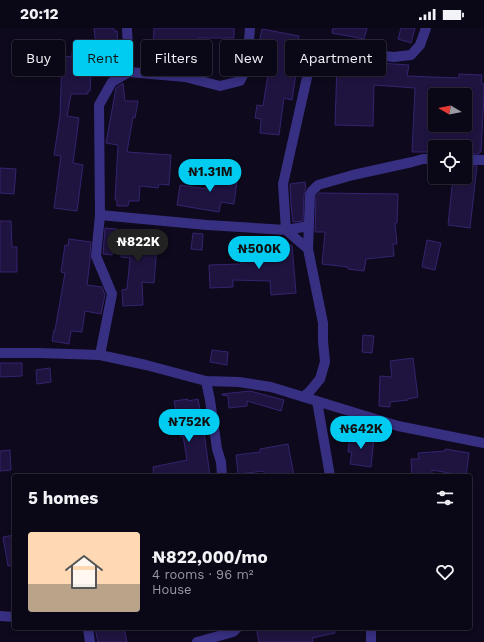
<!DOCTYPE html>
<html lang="en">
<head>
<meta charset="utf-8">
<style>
  body { margin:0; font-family:"Work Sans",sans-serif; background:#181523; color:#f1f3f6; height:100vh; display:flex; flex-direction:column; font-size:15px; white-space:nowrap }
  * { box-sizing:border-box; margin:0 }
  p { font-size:13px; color:#9999a1 }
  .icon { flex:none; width:22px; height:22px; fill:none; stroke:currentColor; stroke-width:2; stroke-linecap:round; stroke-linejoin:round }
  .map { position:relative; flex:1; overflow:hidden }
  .sheet { position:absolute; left:12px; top:446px; width:460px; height:156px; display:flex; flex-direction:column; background:#0a0716; border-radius:4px; box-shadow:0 2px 6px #0003,0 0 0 1px #2a2835 }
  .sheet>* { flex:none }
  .banner { position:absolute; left:12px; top:12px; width:460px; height:36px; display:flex; gap:8px }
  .needle { width:26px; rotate:280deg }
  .fabs { position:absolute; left:428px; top:60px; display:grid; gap:8px }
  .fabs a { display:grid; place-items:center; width:44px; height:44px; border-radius:4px; background:#0a0716; box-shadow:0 2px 6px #0003,0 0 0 1px #2a2835; font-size:20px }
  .price { position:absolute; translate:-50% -34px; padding:0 9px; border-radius:14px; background:#00ccf1; color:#111; font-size:13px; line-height:26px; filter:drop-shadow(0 1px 2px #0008) }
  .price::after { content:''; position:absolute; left:50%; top:24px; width:12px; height:9px; margin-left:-6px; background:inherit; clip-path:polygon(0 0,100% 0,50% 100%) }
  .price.on { background:#222; color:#fff }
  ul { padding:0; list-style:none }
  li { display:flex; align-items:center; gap:12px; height:100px; padding:0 16px }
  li+li { border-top:1px solid #2a2835 }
  li span { display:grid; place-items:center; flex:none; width:112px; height:80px; border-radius:4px; color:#555 }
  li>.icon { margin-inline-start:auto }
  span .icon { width:48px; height:48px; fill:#fffc; stroke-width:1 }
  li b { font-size:17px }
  h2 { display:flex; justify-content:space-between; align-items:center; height:48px; padding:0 16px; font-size:17px }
  .chip { padding:0 14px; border-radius:4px; background:#0a0716; box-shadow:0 2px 6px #0003,0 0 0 1px #2a2835; font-size:14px; line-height:36px }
  .chip.on { background:#00ccf1; color:#111 }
  .status { display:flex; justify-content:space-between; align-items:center; height:28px; padding:0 20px; background:#0a0716; direction:ltr }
  .status svg { height:11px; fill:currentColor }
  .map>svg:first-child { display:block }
  .building { fill:#1f1440; stroke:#36236f; fill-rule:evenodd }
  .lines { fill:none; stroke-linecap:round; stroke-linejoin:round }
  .minor { stroke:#372f81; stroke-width:10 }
</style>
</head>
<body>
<div class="status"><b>20:12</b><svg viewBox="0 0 49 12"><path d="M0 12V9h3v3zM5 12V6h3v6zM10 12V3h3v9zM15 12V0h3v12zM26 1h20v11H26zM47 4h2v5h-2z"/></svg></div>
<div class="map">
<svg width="484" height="614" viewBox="0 0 484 614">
  <rect width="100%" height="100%" fill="#0e091d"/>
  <!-- building -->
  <path class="building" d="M94 0H114V3H117L118 15 96 18Z
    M154 0H234V10H198L196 45H195L186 43 175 42 176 22 153 20Z
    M333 0H367L364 11 332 5Z
    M401 0H415L411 15 398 11Z
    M262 1 299 8 292 46H296L292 72 284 70 279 107 260 105 261 91 255 90 257 77 263 78 271 27 257 24Z
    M72 24H90L89 45H91L90 63H88V66H71L67 88 79 90 73 135 83 137 77 183 54 180 61 128 54 127 60 88 62 28 72 29Z
    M379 35 409 37 407 48 459 50V46L482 47 481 55 484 56V65L481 124H479V126H465V119H435V124H412L415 60 374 57 373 98 335 97 337 37H379ZM435 67H465V97H435Z
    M123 55 125 73H138L135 90 133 89 127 124 171 127 169 157 159 156 158 160 140 158 139 173H129L128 178H117V172H115L118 117 106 115 116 60Z
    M465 138H477L470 200 448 197 453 149H465Z
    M0 140 16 141 14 166 0 165Z
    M217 142 238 145 234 176 221 174 219 184 177 177 180 157 214 162Z
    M305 154 306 160 304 167 303 193 293 194 291 177 290 156Z
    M319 165 398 166 397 195H395L397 216H393L394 228 366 231 364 243 348 241V239L322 236 325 204H315L316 169Z
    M0 193H11L12 219H17V244H0Z
    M105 200 117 201 112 227 103 226Z
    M120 202 158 206 154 255 142 254 143 277 123 278 122 262 127 261 130 230 121 229Z
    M193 205 203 206 202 222 191 221Z
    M69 211 91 214 90 227V232L87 257 102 259 105 267 101 286 85 283 82 304 71 303 69 316 52 313 54 302H55L65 245 61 244 65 217 68 218Z
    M427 212 441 215 435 242 422 239Z
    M292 217 296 265 271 267 270 253 233 252V259L210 260 209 237 241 236V221L268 222V219Z
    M363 307 374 308 372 325 362 324Z
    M212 322 228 324 227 337 210 334Z
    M413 330 418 369 408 371V372L390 374V379L379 378 380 348 392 349 390 333Z
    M0 335H22V348L0 349Z
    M50 340 51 354 37 356 36 342Z
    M250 363 284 372 281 383 247 373V378L229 380 228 368 222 367V366Z
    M188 371V373L198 371 204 404 210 448H154L153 439 187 432 183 408 181 409 174 373Z
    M350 407 374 409 371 439 350 436 352 424H348Z
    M288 416 294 448H265L264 443 238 446 236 427 260 424V421Z
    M445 421 469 425 466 448 432 442V448H412L411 431H419L418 425 445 423Z
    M10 422 11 442 0 443V423Z
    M14 507V537L8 538 3 509Z
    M95 600H124L127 614H98Z
    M256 600H335V605L312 610 313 614H259Z"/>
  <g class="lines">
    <!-- minor -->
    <path class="minor" d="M127 0 129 44
      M465 132H484
      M100 187 207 197 286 202 309 198
      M308 221 286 202 283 156 308 45 319 26 345 24 394 29 411 27 420 17 426 0
      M0 325H39L100 327 146 337 206 353 239 354 271 359 398 398 484 415
      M100 327 112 266 96 228 100 187 99 77 112 54 129 44 185 49 220 58 240 53 247 39 250 0
      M206 353 210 372 217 421 221 434 222 448
      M303 369 310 363 320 351 325 334 323 313V295L308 221 310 167 312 163 318 157 353 147 412 134 423 131H435
      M317 373 330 448
      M0 588 14 589
      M88 600 90 614
      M371 600V614
      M197 614 233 604 237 600"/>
  </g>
</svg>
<div class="fabs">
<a><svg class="needle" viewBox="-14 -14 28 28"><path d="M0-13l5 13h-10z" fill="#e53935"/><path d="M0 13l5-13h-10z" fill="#9999a1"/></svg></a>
<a><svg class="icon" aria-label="locate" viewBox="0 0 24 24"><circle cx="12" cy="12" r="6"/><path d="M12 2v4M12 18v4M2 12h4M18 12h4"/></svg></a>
</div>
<b class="price" style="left:210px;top:165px">₦1.31M</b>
<b class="price on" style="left:138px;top:235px">₦822K</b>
<b class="price" style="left:259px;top:242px">₦500K</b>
<b class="price" style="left:189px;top:415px">₦752K</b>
<b class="price" style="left:361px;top:422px">₦642K</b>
<div class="banner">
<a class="chip">Buy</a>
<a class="chip on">Rent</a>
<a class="chip">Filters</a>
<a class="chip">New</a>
<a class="chip">Apartment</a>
</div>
<section class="sheet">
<h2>5 homes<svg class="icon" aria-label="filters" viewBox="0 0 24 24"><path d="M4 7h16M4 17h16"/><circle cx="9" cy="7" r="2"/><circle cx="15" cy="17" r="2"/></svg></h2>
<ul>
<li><span style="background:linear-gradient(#ffd9b3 65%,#b9a48a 0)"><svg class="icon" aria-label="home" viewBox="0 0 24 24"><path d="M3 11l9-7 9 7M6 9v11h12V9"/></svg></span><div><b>₦822,000/mo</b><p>4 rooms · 96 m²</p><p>House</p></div><svg class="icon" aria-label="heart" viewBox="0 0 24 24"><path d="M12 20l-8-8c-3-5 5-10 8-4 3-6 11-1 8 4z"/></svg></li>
</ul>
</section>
</div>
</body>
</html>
